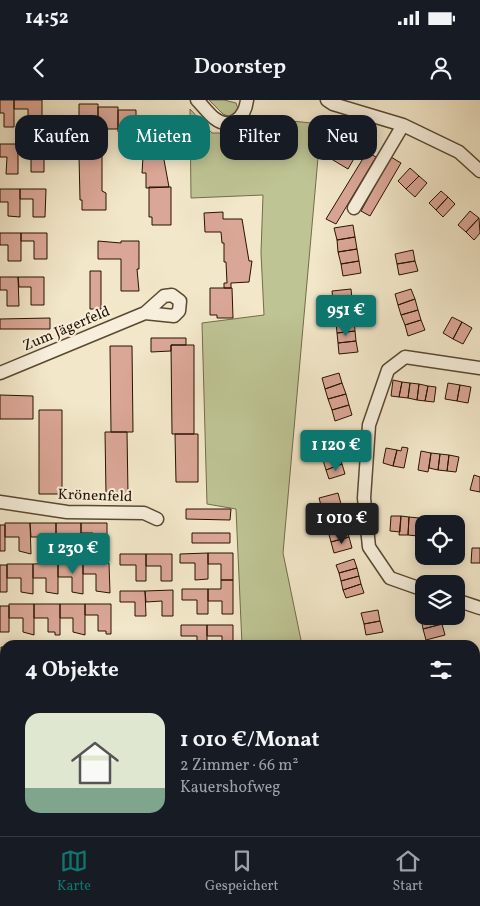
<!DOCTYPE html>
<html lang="de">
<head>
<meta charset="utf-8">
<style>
  body { margin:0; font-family:Vollkorn,serif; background:#20242c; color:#f1f3f6; height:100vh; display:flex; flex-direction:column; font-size:19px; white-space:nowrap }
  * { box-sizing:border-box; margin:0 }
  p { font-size:16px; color:#9ea1a6 }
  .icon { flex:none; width:28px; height:28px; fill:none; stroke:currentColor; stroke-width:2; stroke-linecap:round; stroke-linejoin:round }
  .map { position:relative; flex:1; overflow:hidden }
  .details { position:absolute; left:0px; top:540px; width:480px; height:196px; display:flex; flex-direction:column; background:#171b24; border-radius:15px 15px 0 0; box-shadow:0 2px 12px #0003 }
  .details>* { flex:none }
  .banner { position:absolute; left:15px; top:15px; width:450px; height:45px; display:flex; gap:10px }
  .buttons { position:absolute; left:415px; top:415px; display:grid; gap:10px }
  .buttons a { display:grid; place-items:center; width:50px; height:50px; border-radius:10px; background:#171b24; box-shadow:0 2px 12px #0003; font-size:25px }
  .price { position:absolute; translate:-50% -42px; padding:0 11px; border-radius:5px; background:#0f766e; color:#fff; font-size:16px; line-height:32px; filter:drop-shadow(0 1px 2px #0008) }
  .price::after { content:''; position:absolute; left:50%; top:30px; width:15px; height:11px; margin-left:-8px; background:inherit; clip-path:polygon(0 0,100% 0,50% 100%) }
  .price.active { background:#222; color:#fff }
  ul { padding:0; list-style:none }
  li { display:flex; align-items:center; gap:15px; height:125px; padding:0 25px }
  li span { display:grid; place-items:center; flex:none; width:140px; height:100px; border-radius:15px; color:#555 }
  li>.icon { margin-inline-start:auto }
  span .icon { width:60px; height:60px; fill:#fffc; stroke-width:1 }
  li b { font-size:21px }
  h2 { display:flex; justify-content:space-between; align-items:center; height:60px; padding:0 25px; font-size:21px }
  .pill { padding:0 18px; border-radius:15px; background:#171b24; box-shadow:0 2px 12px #0003; font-size:18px; line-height:45px }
  .pill.active { background:#0f766e; color:#fff }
  .status { display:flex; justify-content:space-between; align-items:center; height:35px; padding:0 25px; background:#171b24; direction:ltr }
  .status svg { height:14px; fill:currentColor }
  header { display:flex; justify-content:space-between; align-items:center; height:65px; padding:0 25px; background:#171b24; font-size:22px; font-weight:600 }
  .tab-bar { display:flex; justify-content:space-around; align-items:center; height:70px; border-top:1px solid #363941; background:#171b24; font-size:14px; color:#9ea1a6 }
  .tab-bar a { display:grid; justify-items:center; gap:2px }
  .tab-bar .active { color:#0f766e }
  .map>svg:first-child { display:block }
  .green { fill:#bec494; stroke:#726c4a }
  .building { fill:#daa696; stroke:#261300 }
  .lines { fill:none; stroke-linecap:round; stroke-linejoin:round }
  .minor-casing { stroke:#594832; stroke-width:15 }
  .minor { stroke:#f7efdc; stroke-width:12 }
  .labels { text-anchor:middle; stroke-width:4; stroke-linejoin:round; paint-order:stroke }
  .street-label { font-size:15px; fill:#261300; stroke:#f7efdc }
</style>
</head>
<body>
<div class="status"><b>14:52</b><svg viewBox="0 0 49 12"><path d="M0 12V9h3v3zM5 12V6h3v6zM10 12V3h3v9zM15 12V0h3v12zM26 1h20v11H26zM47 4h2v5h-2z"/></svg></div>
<header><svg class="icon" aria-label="back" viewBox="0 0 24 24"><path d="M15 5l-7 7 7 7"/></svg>Doorstep<svg class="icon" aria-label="person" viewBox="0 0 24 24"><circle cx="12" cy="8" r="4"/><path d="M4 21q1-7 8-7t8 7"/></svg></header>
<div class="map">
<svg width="480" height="736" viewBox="0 0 480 736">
  <rect width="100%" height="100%" fill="#f2e7c9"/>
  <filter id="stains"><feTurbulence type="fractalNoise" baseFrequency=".004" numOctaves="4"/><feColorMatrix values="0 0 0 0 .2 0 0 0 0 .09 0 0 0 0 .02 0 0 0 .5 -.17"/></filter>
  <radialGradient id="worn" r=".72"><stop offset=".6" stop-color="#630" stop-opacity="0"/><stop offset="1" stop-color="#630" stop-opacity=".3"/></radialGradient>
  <!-- green -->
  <path class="green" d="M209 0H224L236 3 238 9 230 17 223 14Z
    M190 9 212 33H240L252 17 321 24 283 453 302 545H242L236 409 207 404 202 223 264 215 261 153 263 95 191 98Z"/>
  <!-- building -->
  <path class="building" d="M0 0H14V27H4V13H0Z
    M14 0H42V27H28V9H14Z
    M79 4H98V26H82V18H79Z
    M98 7H118V29H98Z
    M118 10H136V32H118Z
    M136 22H157L169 87 146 88V73H142L143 57H140L139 42H136Z
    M332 26 363 43 348 69 323 54 329 44 324 41Z
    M0 44H18V74H6L7 57H0Z
    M18 44H44V72H31V54H18Z
    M367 52 376 57 336 124 326 119Z
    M79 56H102V91L106 93V110H82V100H80Z
    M391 57 401 63 370 116 361 111Z
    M410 68 419 76 406 89 398 81Z
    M419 76 427 83 415 97 406 89Z
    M149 87H171V125H152V117H149Z
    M0 89H20V117L8 116V102H0Z
    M20 89H46L45 117H33V99H20Z
    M441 91 448 97 436 110 429 103Z
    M448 97 455 104 443 117 436 110Z
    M470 111 479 118 466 132 458 125Z
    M223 112V119H242L249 161H252L249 182 231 183V188H224V183H227L226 162H224V143H222L221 132H205L204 113Z
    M479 118 480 133 474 140 466 132Z
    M353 125 355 137 337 140 334 128Z
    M0 133H21V161H8V145H0Z
    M21 133H47V159H34V141H21Z
    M355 137 357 149 338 152 337 140Z
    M98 141 121 143V141H139V169H137L139 191H121V159H98Z
    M357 149 359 161 341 164 338 152Z
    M413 150 415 161 397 164 395 154Z
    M359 161 361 173 343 176 341 164Z
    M415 161 418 171 399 175 397 164Z
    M90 171H101V209H90Z
    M0 177H18L19 206H7V190H0Z
    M18 177H44V205H31V187H19Z
    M210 188H232L233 218H217V215H210Z
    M351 189 352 199 333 201 332 191Z
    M411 189 415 199 398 205 395 194Z
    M352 199 353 210 335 212 333 201Z
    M415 199 418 210 401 215 398 205Z
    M353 210 354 220 336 222 335 212Z
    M418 210 421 220 405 225 401 215Z
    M452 217 462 222 453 239 443 233Z
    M50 218V229H0V219Z
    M354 220 355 231 337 233 336 222Z
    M421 220 425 230 408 236 405 225Z
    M462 222 472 228 463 244 453 239Z
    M355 231 356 241 338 243 337 233Z
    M151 238H186V245H171V251L151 252Z
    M356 241 358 252 339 254 338 243Z
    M171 245H194V334H172Z
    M110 246H132L133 332H111Z
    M339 273 342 283 325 289 322 278Z
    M393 280 402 282 399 297 391 296Z
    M402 282 410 283 408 298 399 297Z
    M342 283 346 294 328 299 325 289Z
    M410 283 419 284 417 300 408 298Z
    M448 283 460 285 457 301 445 299Z
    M419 284 428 286 425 301 417 300Z
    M460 285 471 287 468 303 457 301Z
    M428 286 436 287 434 302 425 301Z
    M346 294 349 305 332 310 328 299Z
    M0 295 33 296V319H0Z
    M349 305 352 315 335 321 332 310Z
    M39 310H62V394H39Z
    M105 332H127L128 394H106Z
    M175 334H198V382H176Z
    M334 337 337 346 320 351 317 342Z
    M337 346 339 355 323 360 320 351Z
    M402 347 408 348 404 368 393 366 397 350 401 351Z
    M386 348 397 350 393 366 383 363Z
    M421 351 431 353 428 372 418 370Z
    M431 353 440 354 438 370 429 368Z
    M440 354 449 355 447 371 438 370Z
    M339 355 342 364 326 370 323 360Z
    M449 355 459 357 456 372 447 371Z
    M342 364 345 374 329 379 326 370Z
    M474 375 480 377V392L470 390Z
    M338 393 341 404 322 409 319 398Z
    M341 404 344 415 325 420 322 409Z
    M186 409H231L230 420 186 419Z
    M344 415 346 426 328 431 325 420Z
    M391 416H401L400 432 390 431Z
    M401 416 409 417 408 435H399Z
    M409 417 419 418 418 436 408 435Z
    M419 418 429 419V424H424V436H418Z
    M5 423H30L31 454 19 451V437H5Z
    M30 423H56V454L44 451 43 437H31Z
    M56 423H81V453L69 451V437H56Z
    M81 423H107V452H101V449H93V433H81Z
    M0 425H5V451H0Z
    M346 426 349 437 331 442 328 431Z
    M192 433H230V443H192Z
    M349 437 352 448 334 453 331 442Z
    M456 437 463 438 461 454 456 453Z
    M472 448H480V463H471Z
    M208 453H233V480H221V464H208Z
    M208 453V479L195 480V463H180V454Z
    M120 454H146V481H136V465H120Z
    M146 454H172V481H161V466H146Z
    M354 459 357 468 339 473 336 465Z
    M58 463V494L46 492V478H33V464Z
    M58 463H83V494L72 492V477H58Z
    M83 463H109L110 493 96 491V474H83Z
    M7 464H33V494L21 492V478H7Z
    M0 465H7V492H0Z
    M357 468 359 476 341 481 339 473Z
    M359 476 361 484 343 490 341 481Z
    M221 480H233V514H222V501H208V489H221Z
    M361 484 364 493 346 498 343 490Z
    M182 489H208V514H197V500H182Z
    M173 490V516H162V501L146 502 145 491Z
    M120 491H145L146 516H135V502H120Z
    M9 504H34V535L23 532V518H9Z
    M34 504H60V535H55V532H48V518H34Z
    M60 504H85V535L73 532V518H60Z
    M85 504H111V534H106V531H98V515H85Z
    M0 506H9V532H0Z
    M378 510 380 521 364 524 361 513Z
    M440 516 442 524 423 529 421 517Z
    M380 521 383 532 366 535 364 524Z
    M442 524 445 535 426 540 423 529Z
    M181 525H207V545H197V536H181Z
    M207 525H233V545H222V536H207Z
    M1 547H5V574H1Z
    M26 731H40L39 736H25Z
    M138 731 163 734V736H138Z"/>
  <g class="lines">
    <defs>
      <path id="minor" d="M197 0C203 6 208 13 214 18 231 31 245 17 247 0
        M327 0 333 4 403 25 459 52 480 71
        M354 108 403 25
        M0 273 145 213 164 196 172 195 180 201 179 211 174 216 145 213
        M0 402 67 412 144 413 157 419
        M424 490 390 478 369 447 364 398 369 325 388 270 405 257 480 268
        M456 500 480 508
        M0 705 5 706
        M342 731 352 736"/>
    </defs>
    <!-- minor casing -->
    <use href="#minor" class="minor-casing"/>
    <!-- minor -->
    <use href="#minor" class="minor"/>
  </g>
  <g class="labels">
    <!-- street labels -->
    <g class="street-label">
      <text transform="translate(66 228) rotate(-23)" y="5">Zum Jägerfeld</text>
      <text transform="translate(95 395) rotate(2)" y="5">Krönenfeld</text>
    </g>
  </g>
  <rect width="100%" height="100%" filter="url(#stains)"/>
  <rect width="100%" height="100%" fill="url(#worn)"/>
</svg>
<div class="buttons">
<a><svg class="icon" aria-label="locate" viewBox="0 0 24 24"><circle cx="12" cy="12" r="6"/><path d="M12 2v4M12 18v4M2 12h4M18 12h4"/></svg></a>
<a><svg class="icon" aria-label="layers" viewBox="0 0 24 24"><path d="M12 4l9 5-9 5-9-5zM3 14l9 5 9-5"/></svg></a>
</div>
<b class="price" style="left:346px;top:237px">951 €</b>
<b class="price" style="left:336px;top:372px">1 120 €</b>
<b class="price active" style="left:342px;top:445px">1 010 €</b>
<b class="price" style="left:73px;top:475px">1 230 €</b>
<div class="banner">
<a class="pill">Kaufen</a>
<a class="pill active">Mieten</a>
<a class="pill">Filter</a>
<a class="pill">Neu</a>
</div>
<section class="details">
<h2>4 Objekte<svg class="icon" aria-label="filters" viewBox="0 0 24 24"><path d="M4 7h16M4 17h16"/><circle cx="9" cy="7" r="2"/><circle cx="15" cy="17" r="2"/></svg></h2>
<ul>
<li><span style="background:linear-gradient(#dfe7d0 75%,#7fa58c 0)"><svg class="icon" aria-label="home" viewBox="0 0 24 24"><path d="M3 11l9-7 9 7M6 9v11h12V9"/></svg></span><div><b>1 010 €/Monat</b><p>2 Zimmer · 66 m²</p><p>Kauershofweg</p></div></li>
</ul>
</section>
</div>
<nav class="tab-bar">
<a class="active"><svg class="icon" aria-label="map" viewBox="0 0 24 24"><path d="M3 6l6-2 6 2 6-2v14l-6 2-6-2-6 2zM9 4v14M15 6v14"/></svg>Karte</a>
<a><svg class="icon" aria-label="saved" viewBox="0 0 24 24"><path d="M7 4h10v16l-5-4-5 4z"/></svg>Gespeichert</a>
<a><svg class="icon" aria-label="home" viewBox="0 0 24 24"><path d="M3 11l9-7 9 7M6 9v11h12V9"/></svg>Start</a>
</nav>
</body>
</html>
